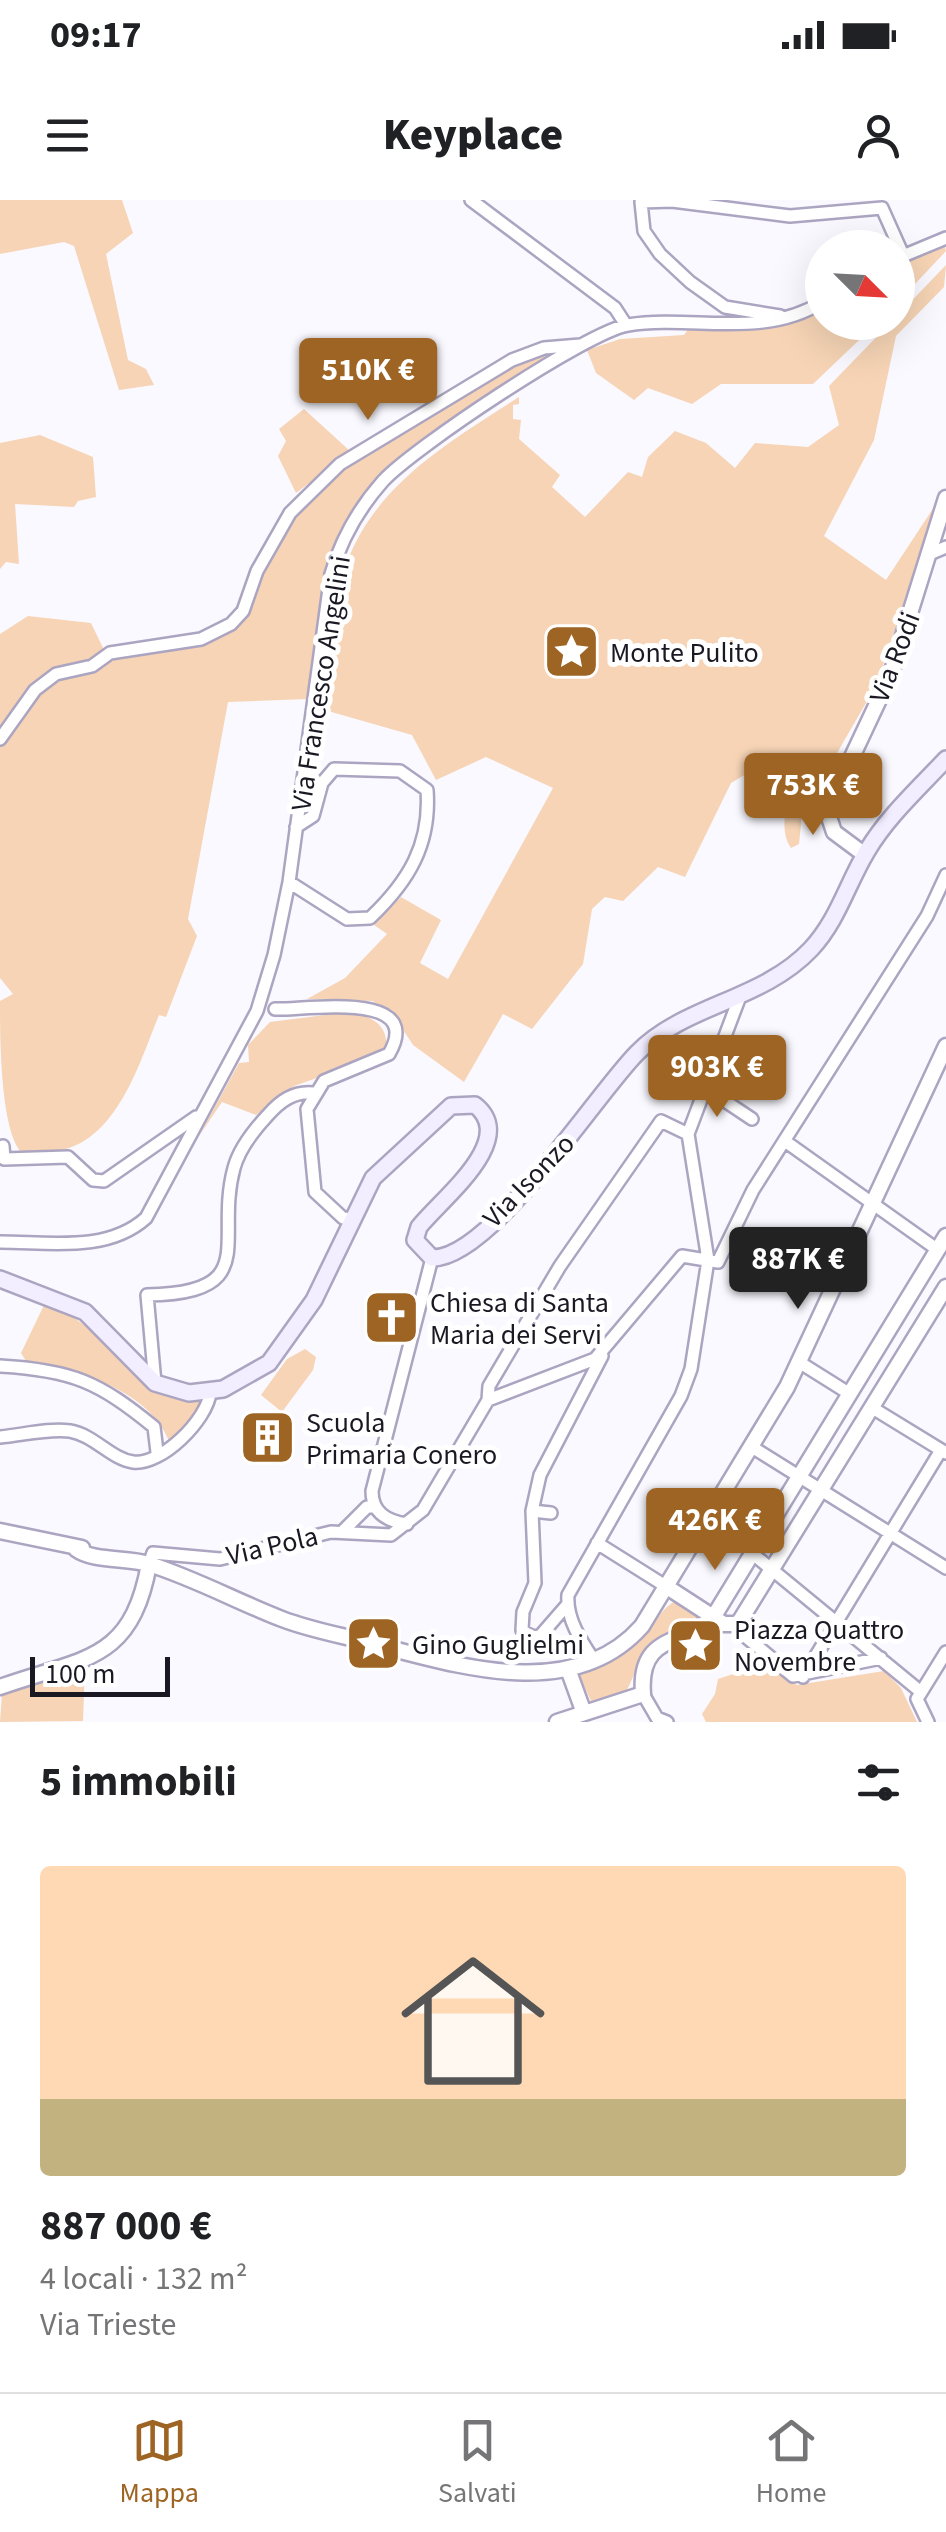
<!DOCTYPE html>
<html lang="it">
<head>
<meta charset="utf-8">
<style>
  body { margin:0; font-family:"Source Sans 3",sans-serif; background:#f6f6f6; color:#202124; height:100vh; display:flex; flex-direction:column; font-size:38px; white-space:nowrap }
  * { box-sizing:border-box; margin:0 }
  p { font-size:32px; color:#757577 }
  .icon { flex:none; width:55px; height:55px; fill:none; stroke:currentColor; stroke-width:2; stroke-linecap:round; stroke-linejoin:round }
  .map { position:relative; height:1522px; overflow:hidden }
  .drawer { display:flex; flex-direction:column; background:#fff; flex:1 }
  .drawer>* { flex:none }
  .needle { width:65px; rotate:114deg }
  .controls { position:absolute; left:805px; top:30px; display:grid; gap:20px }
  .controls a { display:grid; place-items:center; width:110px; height:110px; border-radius:50%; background:#fff; box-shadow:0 10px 40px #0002; font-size:50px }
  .scale { position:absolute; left:30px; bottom:25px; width:140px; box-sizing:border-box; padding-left:10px; border:5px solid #1a1822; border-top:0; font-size:28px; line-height:35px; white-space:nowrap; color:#1a1822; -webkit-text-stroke:8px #fff; paint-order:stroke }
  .price { position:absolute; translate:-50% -85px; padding:0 22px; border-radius:10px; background:#9e6423; color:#fff; font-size:32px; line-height:65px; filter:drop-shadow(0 2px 5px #0008) }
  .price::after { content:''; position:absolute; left:50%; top:60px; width:30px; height:22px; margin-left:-15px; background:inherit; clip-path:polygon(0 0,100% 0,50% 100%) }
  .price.selected { background:#222; color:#fff }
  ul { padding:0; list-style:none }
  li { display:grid; align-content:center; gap:20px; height:530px; padding:0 40px }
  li+li { border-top:2px solid #e0e0e0 }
  li span { display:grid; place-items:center; height:310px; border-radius:10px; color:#555 }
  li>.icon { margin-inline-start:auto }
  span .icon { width:180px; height:180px; fill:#fffc; stroke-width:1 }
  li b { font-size:42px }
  h2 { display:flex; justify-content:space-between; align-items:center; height:120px; padding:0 40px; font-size:42px }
  .status { display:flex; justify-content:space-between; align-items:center; height:70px; padding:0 50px; background:#fff; direction:ltr }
  .status svg { height:28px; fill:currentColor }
  header { display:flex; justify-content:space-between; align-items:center; height:130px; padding:0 40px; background:#fff; font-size:45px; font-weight:800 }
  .menu { display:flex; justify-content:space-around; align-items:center; height:140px; border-top:2px solid #e0e0e0; background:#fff; font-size:28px; color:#757577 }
  .menu a { display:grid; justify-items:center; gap:5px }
  .menu .selected { color:#9e6423 }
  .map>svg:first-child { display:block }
  .green { fill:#f6d4b5 }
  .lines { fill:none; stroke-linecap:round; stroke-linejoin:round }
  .minor-casing { stroke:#aca5c1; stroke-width:16 }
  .tertiary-casing { stroke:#aca5c1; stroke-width:19 }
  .secondary-casing { stroke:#aca5c1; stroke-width:20 }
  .minor { stroke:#fff; stroke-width:11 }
  .tertiary { stroke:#fff; stroke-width:14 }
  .secondary { stroke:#f2edff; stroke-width:15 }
  .labels { text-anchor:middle; stroke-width:10; stroke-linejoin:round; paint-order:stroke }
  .poi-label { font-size:28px; fill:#1a1822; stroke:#fff; text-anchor:start }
  .street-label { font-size:28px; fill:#1a1822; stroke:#fff }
</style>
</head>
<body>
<div class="status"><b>09:17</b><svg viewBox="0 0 49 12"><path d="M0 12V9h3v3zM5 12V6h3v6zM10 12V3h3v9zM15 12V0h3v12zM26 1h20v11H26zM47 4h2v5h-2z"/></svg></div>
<header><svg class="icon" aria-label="menu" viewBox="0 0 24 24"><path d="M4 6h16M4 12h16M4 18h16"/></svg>Keyplace<svg class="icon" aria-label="person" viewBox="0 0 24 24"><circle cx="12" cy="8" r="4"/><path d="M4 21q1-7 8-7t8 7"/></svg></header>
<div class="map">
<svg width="946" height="1522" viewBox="0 0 946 1522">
  <rect width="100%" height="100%" fill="#faf9ff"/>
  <!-- green -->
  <path class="green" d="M0 0H122L133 33 106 54 128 160 146 169 154 185 119 190 74 46 64 42 0 54Z
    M944 44 946 51 898 102V66Z
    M946 65 944 87 896 136 874 240 824 336 886 380 936 304 877 484 837 553 804 594 799 644 791 648C773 622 802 589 765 563L731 583 685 677 658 667 623 701 605 697 592 709 583 764 532 829 503 814 464 882 413 845 396 819 373 801 307 799 345 778 387 734 374 725 401 697 441 720 420 763 448 779 553 588 486 557 436 580 412 535 321 509C327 469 329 426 339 387 363 291 442 247 519 197V204L513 205V219L521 220 519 239 560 275 552 287 585 317 628 272 642 277 648 257 675 231 706 243 735 268 755 243 808 247 839 225 829 186 890 123 898 122V115Z
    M822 106V122L877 123 813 184H721L692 204 648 188 634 200 596 173 587 150 620 139 684 135 689 128C732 126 787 134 822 106Z
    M557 150C537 174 483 199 455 217 323 299 330 358 308 499L228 502 188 719 197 736 166 817 159 815C141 859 120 931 69 948 55 953 37 952 22 953 0 931 0 836 0 801L13 794 0 778V434L28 416 91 423 107 456 219 434 253 405 266 365 285 329 336 271 517 161Z
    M304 209 351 252 296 293 278 256 286 241 279 229Z
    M40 235 93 257 96 297 78 301 74 307 15 304 19 364 6 362 0 369V243Z
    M349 812C369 815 389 824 386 848L373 858 294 886 256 915 222 902 199 936 239 863 249 862 248 845 270 822Z
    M45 1103C119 1130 117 1197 203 1199L201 1210 180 1239 169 1241C150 1191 74 1167 26 1161L21 1153Z
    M305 1149 316 1157 313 1170 282 1212 261 1195 287 1159Z
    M676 1401 699 1417 646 1449 626 1492 591 1501 578 1473C602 1457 629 1454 649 1431 658 1420 662 1407 676 1401Z
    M766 1463 797 1485 884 1471 901 1488 917 1522H706L702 1514 715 1494 718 1479Z
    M85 1467 83 1521 0 1522 2 1495Z"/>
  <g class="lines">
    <defs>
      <path id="minor" d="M471 0 615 108 626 125
        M898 58 946 38
        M780 116 725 107 690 82 660 54 644 31 641 2 672 1 790 16 882 8 903 55
        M932 353 946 347
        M0 539 35 490 56 474 92 466 110 453 201 439 231 424 243 411 257 371 290 313 340 264 512 160 544 148 580 145
        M289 682 347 719 370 718C409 681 431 644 427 590L400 571 334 569 322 583 313 616 296 627
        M275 809C299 811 427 788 389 854L324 881 307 909 315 992 343 1018 354 1019
        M704 887 752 919
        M789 944 938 1050
        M3 946 4 959 68 957 93 980 104 981 196 917
        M0 1042C49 1042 107 1053 146 1018L257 811 274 755 289 682 331 374C341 340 359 308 383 281 412 249 588 131 628 125 693 115 764 139 822 102
        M799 1162 850 1194
        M0 1166C72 1170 99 1182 154 1227L157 1252
        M155 1183 147 1095C263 1093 214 1041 234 968 239 949 254 930 267 916 280 901 294 891 313 893
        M488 1200 489 1186 560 1066 661 921 688 934
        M871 1207 946 1253
        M0 1237C22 1235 49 1228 70 1231 94 1235 111 1259 133 1262 161 1266 207 1220 210 1193
        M752 1247 946 1368
        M532 1311 551 1313
        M407 1324C386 1321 372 1312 372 1291L432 1058
        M344 1330 367 1307H373
        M597 1343 667 1387
        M753 1354 921 1492
        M149 1364 153 1353 220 1359 331 1332 391 1335 423 1310 488 1200 595 1159 682 1056 718 1062 753 990 927 716 946 675
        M567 1405 540 1436 532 1437 522 1430 523 1412 535 1383 532 1311 540 1275 602 1156
        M738 1424 740 1432 793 1476 881 1458
        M593 1459C581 1441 566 1418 568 1395L681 1196 691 1169 708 1060 688 934 739 799
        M803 1477 941 1250
        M643 1494 657 1518 667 1522
        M928 1522 917 1499 946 1452"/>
      <path id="tertiary" d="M865 655 834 632 829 617 836 591 891 474 946 298
        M0 1331 82 1348
        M76 1349C94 1362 126 1357 149 1364 194 1378 238 1402 282 1419 313 1431 346 1436 378 1445 462 1467 575 1502 642 1426L787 1187 946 846
        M667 1387 724 1424H738L946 1087
        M568 1469 584 1513
        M0 1487C84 1457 131 1463 149 1364
        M557 1522 643 1494C638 1433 684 1446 714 1416L946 1036"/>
      <path id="secondary" d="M0 1079 85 1112 155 1183 189 1193 223 1189 269 1163 314 1100 373 978 451 906 475 905C519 940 442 998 419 1027L415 1040 432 1058C491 1059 596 894 637 853 685 804 762 801 811 749 838 720 847 684 867 651 887 617 919 588 946 559"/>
    </defs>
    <!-- minor casing -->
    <use href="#minor" class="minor-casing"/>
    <!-- tertiary casing -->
    <use href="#tertiary" class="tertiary-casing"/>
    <!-- secondary casing -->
    <use href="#secondary" class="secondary-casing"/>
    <!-- minor -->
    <use href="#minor" class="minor"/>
    <!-- tertiary -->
    <use href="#tertiary" class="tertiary"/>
    <!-- secondary -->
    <use href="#secondary" class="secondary"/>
  </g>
  <!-- icons -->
  <defs>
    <symbol id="sight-square" viewBox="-11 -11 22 22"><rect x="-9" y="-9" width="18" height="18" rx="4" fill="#9e6423" stroke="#fff"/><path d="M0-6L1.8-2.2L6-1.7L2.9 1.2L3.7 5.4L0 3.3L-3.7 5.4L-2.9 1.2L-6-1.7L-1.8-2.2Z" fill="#fff"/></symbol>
    <symbol id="church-square" viewBox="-11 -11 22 22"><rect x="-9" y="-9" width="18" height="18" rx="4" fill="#9e6423" stroke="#fff"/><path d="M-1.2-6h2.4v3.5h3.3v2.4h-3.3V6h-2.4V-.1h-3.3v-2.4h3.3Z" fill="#fff"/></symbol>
    <symbol id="building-square" viewBox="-11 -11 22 22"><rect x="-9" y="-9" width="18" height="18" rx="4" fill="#9e6423" stroke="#fff"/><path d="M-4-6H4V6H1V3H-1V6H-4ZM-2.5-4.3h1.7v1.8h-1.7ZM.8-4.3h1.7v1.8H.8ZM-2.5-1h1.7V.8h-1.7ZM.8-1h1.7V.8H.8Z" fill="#fff"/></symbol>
  </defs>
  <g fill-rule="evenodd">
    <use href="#sight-square" x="540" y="420" width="63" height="63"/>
    <use href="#church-square" x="360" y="1086" width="63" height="63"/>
    <use href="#building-square" x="236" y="1206" width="63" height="63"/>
    <use href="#sight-square" x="342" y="1412" width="63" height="63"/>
    <use href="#sight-square" x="664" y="1414" width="63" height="63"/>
  </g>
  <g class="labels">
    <!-- poi labels -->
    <g class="poi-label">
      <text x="610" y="462">Monte Pulito</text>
      <text x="430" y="1112">Chiesa di Santa<tspan x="430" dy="32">Maria dei Servi</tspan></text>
      <text x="306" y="1232">Scuola<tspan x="306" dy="32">Primaria Conero</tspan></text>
      <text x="734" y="1439">Piazza Quattro<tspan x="734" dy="32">Novembre</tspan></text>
      <text x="412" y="1454">Gino Guglielmi</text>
    </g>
    <!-- street labels -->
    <g class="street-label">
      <text transform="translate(894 457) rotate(-69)" y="10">Via Rodi</text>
      <text transform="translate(320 483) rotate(-81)" y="10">Via Francesco Angelini</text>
      <text transform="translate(528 980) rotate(-46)" y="10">Via Isonzo</text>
      <text transform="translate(272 1345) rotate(-13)" y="10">Via Pola</text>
    </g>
  </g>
</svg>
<div class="controls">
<a><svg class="needle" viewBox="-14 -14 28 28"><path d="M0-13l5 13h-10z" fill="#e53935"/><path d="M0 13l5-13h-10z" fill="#757577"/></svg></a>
</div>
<div class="scale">100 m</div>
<b class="price" style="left:368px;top:223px">510K €</b>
<b class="price" style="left:813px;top:638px">753K €</b>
<b class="price" style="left:717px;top:920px">903K €</b>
<b class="price selected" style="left:798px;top:1112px">887K €</b>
<b class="price" style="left:715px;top:1373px">426K €</b>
</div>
<section class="drawer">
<h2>5 immobili<svg class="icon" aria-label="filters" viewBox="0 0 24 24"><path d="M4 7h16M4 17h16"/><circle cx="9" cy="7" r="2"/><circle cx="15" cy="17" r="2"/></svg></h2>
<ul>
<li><span style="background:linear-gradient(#ffd9b3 75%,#c2b280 0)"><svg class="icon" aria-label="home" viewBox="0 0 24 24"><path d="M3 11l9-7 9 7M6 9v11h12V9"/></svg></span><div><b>887 000 €</b><p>4 locali · 132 m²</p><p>Via Trieste</p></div></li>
</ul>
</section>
<nav class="menu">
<a class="selected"><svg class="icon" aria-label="map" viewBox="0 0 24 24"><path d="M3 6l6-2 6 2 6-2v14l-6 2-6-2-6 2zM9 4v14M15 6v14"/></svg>Mappa</a>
<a><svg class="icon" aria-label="saved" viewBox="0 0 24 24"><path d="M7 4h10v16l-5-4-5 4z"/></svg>Salvati</a>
<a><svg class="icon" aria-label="home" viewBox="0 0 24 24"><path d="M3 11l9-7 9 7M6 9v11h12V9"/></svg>Home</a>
</nav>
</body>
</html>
